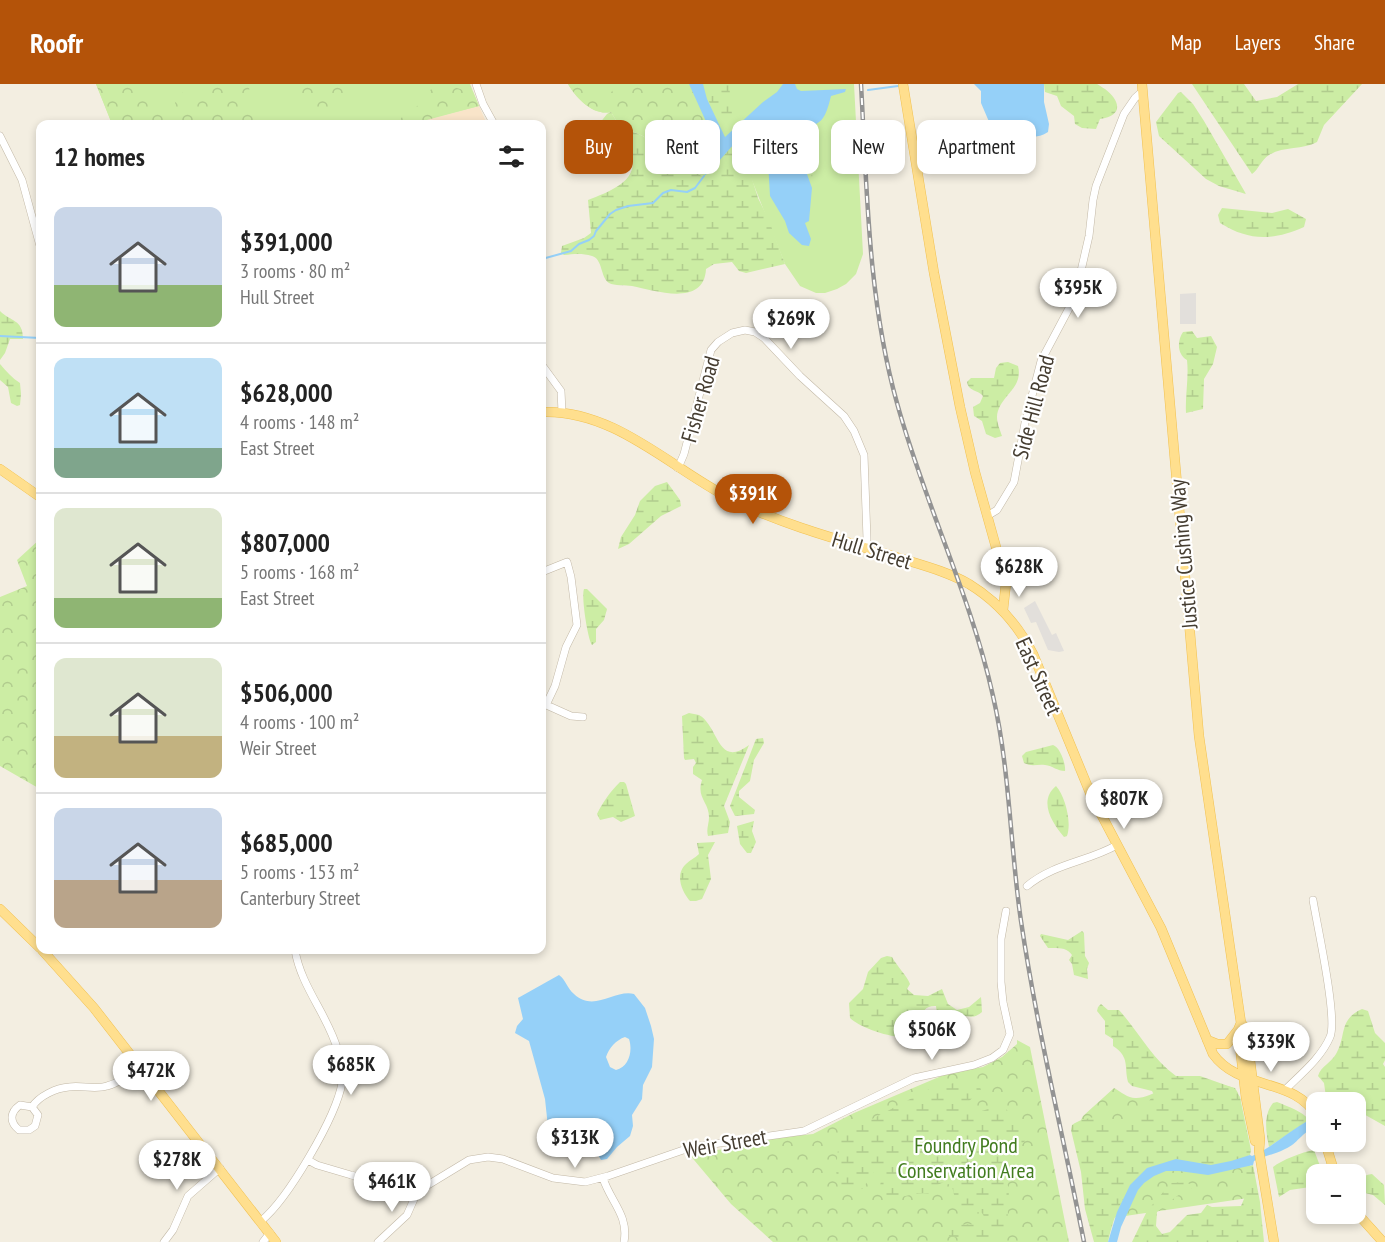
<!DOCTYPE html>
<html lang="en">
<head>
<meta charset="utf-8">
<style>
  body { margin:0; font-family:"PT Sans Narrow",sans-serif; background:#f2f2f2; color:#222; height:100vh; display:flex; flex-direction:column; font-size:22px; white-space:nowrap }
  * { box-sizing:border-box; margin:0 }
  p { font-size:20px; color:#767676 }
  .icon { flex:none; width:33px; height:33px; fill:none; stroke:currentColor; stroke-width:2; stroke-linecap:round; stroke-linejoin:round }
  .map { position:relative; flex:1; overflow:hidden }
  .details { position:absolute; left:36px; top:36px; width:510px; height:834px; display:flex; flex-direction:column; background:#fff; border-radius:12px; box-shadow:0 3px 9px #0003 }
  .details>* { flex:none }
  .guide { position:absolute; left:564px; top:36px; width:570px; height:54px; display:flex; gap:12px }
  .controls { position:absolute; left:1306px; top:1008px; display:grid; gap:12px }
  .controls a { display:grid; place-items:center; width:60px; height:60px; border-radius:12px; background:#fff; box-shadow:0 3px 9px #0003; font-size:30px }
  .price { position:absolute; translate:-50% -51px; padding:0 14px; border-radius:21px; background:#fff; color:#222; font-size:20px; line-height:39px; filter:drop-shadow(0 2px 3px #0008) }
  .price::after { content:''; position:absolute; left:50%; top:36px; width:18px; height:14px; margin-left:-9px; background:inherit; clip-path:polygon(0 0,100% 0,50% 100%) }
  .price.current { background:#b45309; color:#fff }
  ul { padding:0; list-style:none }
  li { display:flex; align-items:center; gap:18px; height:150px; padding:0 18px }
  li+li { border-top:2px solid #e0e0e0 }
  li span { display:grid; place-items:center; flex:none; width:168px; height:120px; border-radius:12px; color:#555 }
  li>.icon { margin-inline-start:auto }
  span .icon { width:72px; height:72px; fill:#fffc; stroke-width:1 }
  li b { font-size:26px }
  h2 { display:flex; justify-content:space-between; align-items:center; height:72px; padding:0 18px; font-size:26px }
  .chip { padding:0 21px; border-radius:12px; background:#fff; box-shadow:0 3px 9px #0003; font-size:21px; line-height:54px }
  .chip.current { background:#b45309; color:#fff }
  header { display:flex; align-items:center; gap:36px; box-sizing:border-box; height:84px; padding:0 30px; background:#b45309; color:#fff }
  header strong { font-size:28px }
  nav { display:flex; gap:33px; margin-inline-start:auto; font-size:21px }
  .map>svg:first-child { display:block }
  .commercial { fill:#f9e4c9 }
  .green { fill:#cceda4 }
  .forest { fill:url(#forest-crowns) }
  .wetland { fill:url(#wetland-marsh) }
  .parking { fill:#e2dfdb }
  .water { fill:#95d0f8; fill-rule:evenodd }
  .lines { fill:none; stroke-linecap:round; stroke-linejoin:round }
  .stream { stroke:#95d0f8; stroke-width:2 }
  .minor-casing { stroke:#c2b8a6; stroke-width:8 }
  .major-casing { stroke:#f1c151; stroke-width:10 }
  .minor { stroke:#fff; stroke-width:7 }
  .major { stroke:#ffdf8e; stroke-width:9 }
  .rail-casing { stroke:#939393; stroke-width:4.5 }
  .rail { stroke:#fff; stroke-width:2; stroke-dasharray:7; stroke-linecap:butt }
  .labels { text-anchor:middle; stroke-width:4.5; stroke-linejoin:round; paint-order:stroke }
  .street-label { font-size:22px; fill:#453d31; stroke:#fff }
  .park-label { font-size:22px; fill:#427c1f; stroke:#fff }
</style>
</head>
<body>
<header>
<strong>Roofr</strong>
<nav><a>Map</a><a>Layers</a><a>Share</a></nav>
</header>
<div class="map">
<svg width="1385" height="1158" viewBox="0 0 1385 1158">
  <defs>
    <pattern id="forest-crowns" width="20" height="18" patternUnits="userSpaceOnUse" patternTransform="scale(1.5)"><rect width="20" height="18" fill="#cceda4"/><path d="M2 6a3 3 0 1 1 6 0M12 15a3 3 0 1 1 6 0" fill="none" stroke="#b1cc8e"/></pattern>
    <pattern id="wetland-marsh" width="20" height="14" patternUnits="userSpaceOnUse" patternTransform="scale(1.5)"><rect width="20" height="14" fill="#cceda4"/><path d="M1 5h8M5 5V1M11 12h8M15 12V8" fill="none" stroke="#b1cc8e"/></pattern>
  </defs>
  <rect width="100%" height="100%" fill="#f3eee1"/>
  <!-- commercial -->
  <path class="commercial" d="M479 22 487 40H423L422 37Z"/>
  <!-- green -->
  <path class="green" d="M96 0H470L479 22 409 40H112Z
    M568 0H854L863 170 856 190 846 200 837 205 825 209H816L800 202 785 180 742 71 703 93 611 28C593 32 576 14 568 0Z"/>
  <!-- forest -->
  <path class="forest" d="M96 0C133 0 145 0 164 33H166C178 27 177 19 171 9L172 7C188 7 198 22 207 0H249C250 19 251 30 268 40H112Z
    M296 0H354L342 23C321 29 295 30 296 0Z
    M435 0C448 0 460 6 473 8L479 22 423 37V40H393L420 20Z
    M568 0H586L607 15 614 4 621 0H689L717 58C721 74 710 81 703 93 676 75 652 52 620 43L611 28C593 32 576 14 568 0Z
    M40 455V705L0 682V513L27 502 17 476Z
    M1017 956 1030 963 1069 1158H773L731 1120 689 1070 745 1062 776 1054 813 1050 854 1029 946 990 983 983 1002 973 1017 960Z
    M1193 993 1235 1004 1238 1009 1255 1113 1091 1137 1075 1048 1083 1032 1114 1004C1121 1008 1128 1014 1135 1014 1152 1015 1174 995 1193 993Z"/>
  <!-- wetland -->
  <path class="wetland" d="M703 0H729L733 41 731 43H727L718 34 716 37Z
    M1044 0C1057 0 1086 0 1097 0 1099 1 1103 4 1105 5 1121 17 1123 32 1100 35L1096 45 1082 44 1075 40 1074 32 1061 22 1057 12 1045 8Z
    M1192 0H1244L1256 17 1277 13 1298 0H1362L1324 41 1317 58C1303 66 1283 62 1269 71 1261 76 1259 85 1252 90Z
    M1181 8 1193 20 1204 37 1246 110 1219 102 1206 95 1159 52 1156 38 1178 9Z
    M611 28 620 43C652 52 676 75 703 93 717 84 724 69 736 58L747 79 758 114 768 134 785 180 746 189 739 187 732 178 714 180 706 185C704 223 656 207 632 202 626 201 614 202 609 199 600 193 603 175 592 172 582 169 574 170 564 171L561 169 562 162 584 154 591 149 588 116C614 106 646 94 627 61L610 55 600 47 599 40 607 30Z
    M818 40 813 56 812 104 807 90 801 53 798 46 806 45Z
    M1222 124 1272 129 1288 125 1306 135 1304 143C1272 157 1249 157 1220 139L1218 131Z
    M0 227C11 238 23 235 23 255H10L5 269 0 276Z
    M1192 247 1197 254 1211 252 1217 263 1213 280 1204 295 1203 325 1186 329C1185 311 1189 294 1187 276 1177 270 1177 257 1183 248Z
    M1008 278 1018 282C1024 305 998 312 997 333 997 339 1000 346 1002 352L995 354 986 350 982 337 974 332 973 323 980 319 983 312C977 305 969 308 967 298L971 294H994L996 284 1000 279Z
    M0 280C6 287 12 294 20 299L21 310 20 321 17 322 11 319 8 303 0 296Z
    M667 398 680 416 681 422 661 432 629 460 618 465 621 453 635 431 640 417 655 402Z
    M584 505H587L607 525 604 536 596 545V558L592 561C588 556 581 513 584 505Z
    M689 629C692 630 696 630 699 631 719 642 717 685 749 661L724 722 730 738 728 749 708 752C706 745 709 740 709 733 709 718 696 714 702 696L693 690V683L696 679 694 675 685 676 684 674 682 632Z
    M763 654 764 659 754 676 750 697 739 707V713L755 726 754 730 735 732 730 722 756 655Z
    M1053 661C1060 663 1066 680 1065 687 1057 687 1053 682 1045 681 1037 680 1032 683 1024 679L1022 672 1026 668Z
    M620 698H624L626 700 635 732 621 738 613 733 600 736 597 730C603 718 610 708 620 698Z
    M1056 702C1065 712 1072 738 1067 752L1064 753C1052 739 1038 717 1056 702Z
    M754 737 752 747 756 758 751 769H747L740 760 737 742Z
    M715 758 708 771 711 795 702 815 696 817H690C681 807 675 790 686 780 690 776 695 774 699 770L697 759Z
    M1082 847 1084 849 1085 872 1089 879 1087 885 1088 895 1074 891 1072 880 1069 876 1072 871C1067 863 1057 864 1048 864L1040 852 1041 850 1068 856Z
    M887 872 892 873C896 881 908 893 910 900L907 905 914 911 928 912 942 905 948 920 957 926 969 923 981 913 982 928C973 936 968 931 958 932L956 935 957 940 952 944 946 941 944 934 937 930 936 922C917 921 924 941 915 949 903 960 860 944 850 934L849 919 863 905 868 888 881 874Z
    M1101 920 1108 926H1119C1139 948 1152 975 1176 992H1200L1234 1004 1240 1013 1251 1066 1250 1071C1236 1076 1219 1082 1204 1080 1195 1079 1186 1075 1177 1075 1135 1078 1116 1121 1108 1158H1094L1085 1125 1081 1088 1071 1046 1072 1041C1079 1036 1085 1035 1094 1033L1112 1039H1129L1135 1032 1140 1031 1143 1019 1148 1018 1154 1011 1152 1007 1132 1002 1128 998C1124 982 1130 973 1113 962V955L1105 950V937L1097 927 1098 923Z
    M1362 925 1368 927 1375 949 1385 959V976L1383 980 1385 983V1042L1360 1028 1356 1030V1018H1343L1342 1008 1330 1014 1326 1013 1324 999 1318 992C1321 982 1331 979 1336 970 1347 951 1338 936 1362 925Z
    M975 996 979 1000 981 1006 968 1018 971 1028C982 1029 991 1023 1003 1020L1016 1040 1024 1046 1025 1057 1019 1063 1018 1084 1009 1087 1006 1095 1009 1106 1007 1143 993 1149 990 1158H976L974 1154C965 1152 957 1155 949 1152L948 1141 980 1140 985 1134 982 1129 960 1125 955 1115 952 1102 944 1098 935 1102 931 1110C914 1107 901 1115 885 1116L879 1109 882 1090 875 1087 862 1105 853 1107 843 1106 839 1102 836 1087 838 1065 836 1054 935 1002Z
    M1277 1018C1289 1023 1302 1027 1309 1036L1269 1063C1266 1047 1263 1032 1273 1019Z
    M1314 1066 1323 1090H1317V1102L1290 1106 1279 1113 1273 1083C1282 1076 1302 1068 1314 1066Z
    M1253 1081 1260 1118 1264 1158H1132L1147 1127 1171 1099 1184 1098 1193 1101 1194 1103 1177 1112 1157 1128 1156 1142 1162 1150 1170 1148 1187 1131 1201 1129 1207 1121 1212 1123 1241 1122 1246 1110V1083Z
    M1372 1090 1384 1101 1385 1121 1373 1111 1361 1108 1357 1103C1357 1095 1364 1091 1372 1090Z"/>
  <!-- parking -->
  <path class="parking" d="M1196 209V240H1180V210Z
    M1035 517 1052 551 1056 549 1064 567 1059 568 1048 566 1036 538 1031 539 1024 524Z"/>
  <!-- water -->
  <path class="water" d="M689 0H703L707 15 725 53 763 18 777 8 783 0H795L797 5 801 7 846 5 845 8 831 12C825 36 822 41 798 46L801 53 807 90 812 104 809 137 805 139 811 155 809 162 802 161 789 149 785 137 770 112 768 77 772 58 768 46C743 37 720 82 703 93L715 78 718 64Z
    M974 0H1044V18L1049 40 1048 48C1030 60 1008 46 990 40L981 19V7Z
    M559 891C566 896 567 904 574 910 594 929 615 905 634 910L645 924 651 942 654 955 652 983 643 1001 642 1015 632 1031 633 1042 630 1052 617 1063 607 1075 601 1076 596 1067 571 1064 560 1059 548 1043 545 1015 529 957 515 949 517 942 523 935 518 914ZM625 953 629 955C633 967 629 983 616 986L610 983 606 973C609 964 616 956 625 953Z
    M1309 1036H1317V1043C1301 1048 1298 1060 1285 1065 1274 1071 1266 1071 1254 1077L1253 1081 1208 1091 1179 1087H1166L1154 1092 1144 1099 1138 1106 1121 1143 1117 1158H1108L1117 1128 1130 1101 1147 1084 1176 1075 1211 1081 1231 1077 1250 1071 1252 1072C1273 1063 1289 1047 1309 1036Z"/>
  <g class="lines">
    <!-- stream -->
    <path class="stream" d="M868 6 898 2
      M542 175 571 167 579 160 589 156 594 152 596 147 610 130 616 126 628 122 653 119 663 109 671 106 687 108 695 104 704 92
      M0 252 40 254"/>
    <defs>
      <path id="minor" d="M476 0 483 20 494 40
        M0 52 22 96 40 162
        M542 281 561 307 562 328
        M678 384 684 370 711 266 718 258 732 249 745 246 755 248 764 254 800 292 844 332 854 347 864 371 867 455 865 463
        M987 432 997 426 1014 398 1025 339 1041 277 1075 213 1089 152 1093 116 1096 102 1124 30 1135 14 1143 7
        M542 488 567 478 571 493 577 541 566 563 555 602 546 621
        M542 619 571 632 583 633
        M1027 802C1055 779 1087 778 1117 761
        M1285 1006C1301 990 1321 974 1330 953 1338 935 1317 841 1313 816
        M32 1023 38 1031 35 1042 29 1046H19C9 1038 10 1028 20 1021L32 1023C39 1012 56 1004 69 1003 82 1001 94 1006 107 1002 120 999 129 989 138 981
        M308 1076 317 1081 351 1091 409 1106 423 1104 469 1076 488 1073 503 1075 553 1094 585 1098 608 1092 692 1063 804 1047 914 994 974 981 992 974 1003 966 1010 950 1003 918 1001 898V855L1006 827
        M603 1094C610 1117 629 1131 624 1158
        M261 1137C288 1115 336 1033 342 999 344 988 341 977 338 967 328 931 301 903 295 866
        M164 1158 173 1146 188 1112 220 1084
        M263 1158 270 1149
        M378 1158 407 1131 418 1106"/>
      <path id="major" d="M903 0 934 189 960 323 975 388 1006 499 1003 526
        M1142 0 1199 652 1241 939 1246 945 1260 1055 1259 1067 1274 1158
        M542 328C618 325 676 390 741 420 790 443 844 457 896 473 921 481 946 487 969 500 997 517 1018 541 1033 570L1091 711 1161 844 1213 970C1239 1007 1296 993 1317 1033
        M0 385 40 413
        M0 825 40 864
        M42 866 94 924 276 1158
        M1241 939 1238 946 1246 1014 1255 1057
        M1207 956 1217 960H1227L1238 946
        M1325 1058 1335 1090
        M1356 1128 1383 1158"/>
    </defs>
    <!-- minor casing -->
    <use href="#minor" class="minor-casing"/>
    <!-- major casing -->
    <use href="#major" class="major-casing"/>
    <!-- minor -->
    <use href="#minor" class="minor"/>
    <!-- major -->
    <use href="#major" class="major"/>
    <defs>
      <path id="rail" d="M861 0C867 107 868 215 897 319 924 418 971 512 993 612 1010 686 1010 762 1021 837 1037 945 1063 1051 1084 1158"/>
    </defs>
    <!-- rail casing -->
    <use href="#rail" class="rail-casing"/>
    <!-- rail -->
    <use href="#rail" class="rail"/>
  </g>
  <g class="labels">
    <!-- street labels -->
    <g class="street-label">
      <text transform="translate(700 315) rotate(-74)" y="8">Fisher Road</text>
      <text transform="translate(1033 323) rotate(-75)" y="8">Side Hill Road</text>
      <text transform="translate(872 466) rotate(17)" y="8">Hull Street</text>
      <text transform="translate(1183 470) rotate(-95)" y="8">Justice Cushing Way</text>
      <text transform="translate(1039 592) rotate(66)" y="8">East Street</text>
      <text transform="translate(725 1059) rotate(-10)" y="8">Weir Street</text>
    </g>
    <!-- park labels -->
    <g class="park-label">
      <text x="966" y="1069">Foundry Pond<tspan x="966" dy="25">Conservation Area</tspan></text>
    </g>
  </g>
</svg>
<div class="controls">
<a>+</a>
<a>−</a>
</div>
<b class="price" style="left:1078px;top:235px">$395K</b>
<b class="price" style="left:791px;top:266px">$269K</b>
<b class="price current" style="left:753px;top:441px">$391K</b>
<b class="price" style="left:1019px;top:514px">$628K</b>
<b class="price" style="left:1124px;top:746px">$807K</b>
<b class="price" style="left:932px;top:977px">$506K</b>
<b class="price" style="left:1271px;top:989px">$339K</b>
<b class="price" style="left:351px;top:1012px">$685K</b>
<b class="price" style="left:151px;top:1018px">$472K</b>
<b class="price" style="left:575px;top:1085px">$313K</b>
<b class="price" style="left:177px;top:1107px">$278K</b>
<b class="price" style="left:392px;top:1129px">$461K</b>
<div class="guide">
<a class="chip current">Buy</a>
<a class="chip">Rent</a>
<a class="chip">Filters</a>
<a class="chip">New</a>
<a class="chip">Apartment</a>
</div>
<section class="details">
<h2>12 homes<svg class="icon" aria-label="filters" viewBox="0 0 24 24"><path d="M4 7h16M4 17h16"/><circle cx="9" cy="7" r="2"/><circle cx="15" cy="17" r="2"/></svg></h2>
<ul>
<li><span style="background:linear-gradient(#c9d6e8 65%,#8fb573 0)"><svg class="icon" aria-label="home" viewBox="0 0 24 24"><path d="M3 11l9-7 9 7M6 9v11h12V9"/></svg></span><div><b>$391,000</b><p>3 rooms · 80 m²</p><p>Hull Street</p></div></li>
<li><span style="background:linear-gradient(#bfe0f5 75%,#7fa58c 0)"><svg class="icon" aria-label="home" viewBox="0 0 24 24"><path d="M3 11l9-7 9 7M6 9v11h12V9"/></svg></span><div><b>$628,000</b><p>4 rooms · 148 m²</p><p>East Street</p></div></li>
<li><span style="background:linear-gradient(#dfe7d0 75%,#8fb573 0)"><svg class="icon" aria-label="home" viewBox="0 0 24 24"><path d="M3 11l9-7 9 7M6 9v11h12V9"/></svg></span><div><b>$807,000</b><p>5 rooms · 168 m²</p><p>East Street</p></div></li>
<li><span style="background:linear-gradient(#dfe7d0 65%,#c2b280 0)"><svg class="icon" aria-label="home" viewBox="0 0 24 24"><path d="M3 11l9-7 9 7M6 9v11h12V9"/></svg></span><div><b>$506,000</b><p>4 rooms · 100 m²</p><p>Weir Street</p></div></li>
<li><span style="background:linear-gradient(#c9d6e8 60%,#b9a48a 0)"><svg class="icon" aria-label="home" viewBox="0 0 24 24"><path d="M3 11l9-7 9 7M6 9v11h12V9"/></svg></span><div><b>$685,000</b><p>5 rooms · 153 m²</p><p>Canterbury Street</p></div></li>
</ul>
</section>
</div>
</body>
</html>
